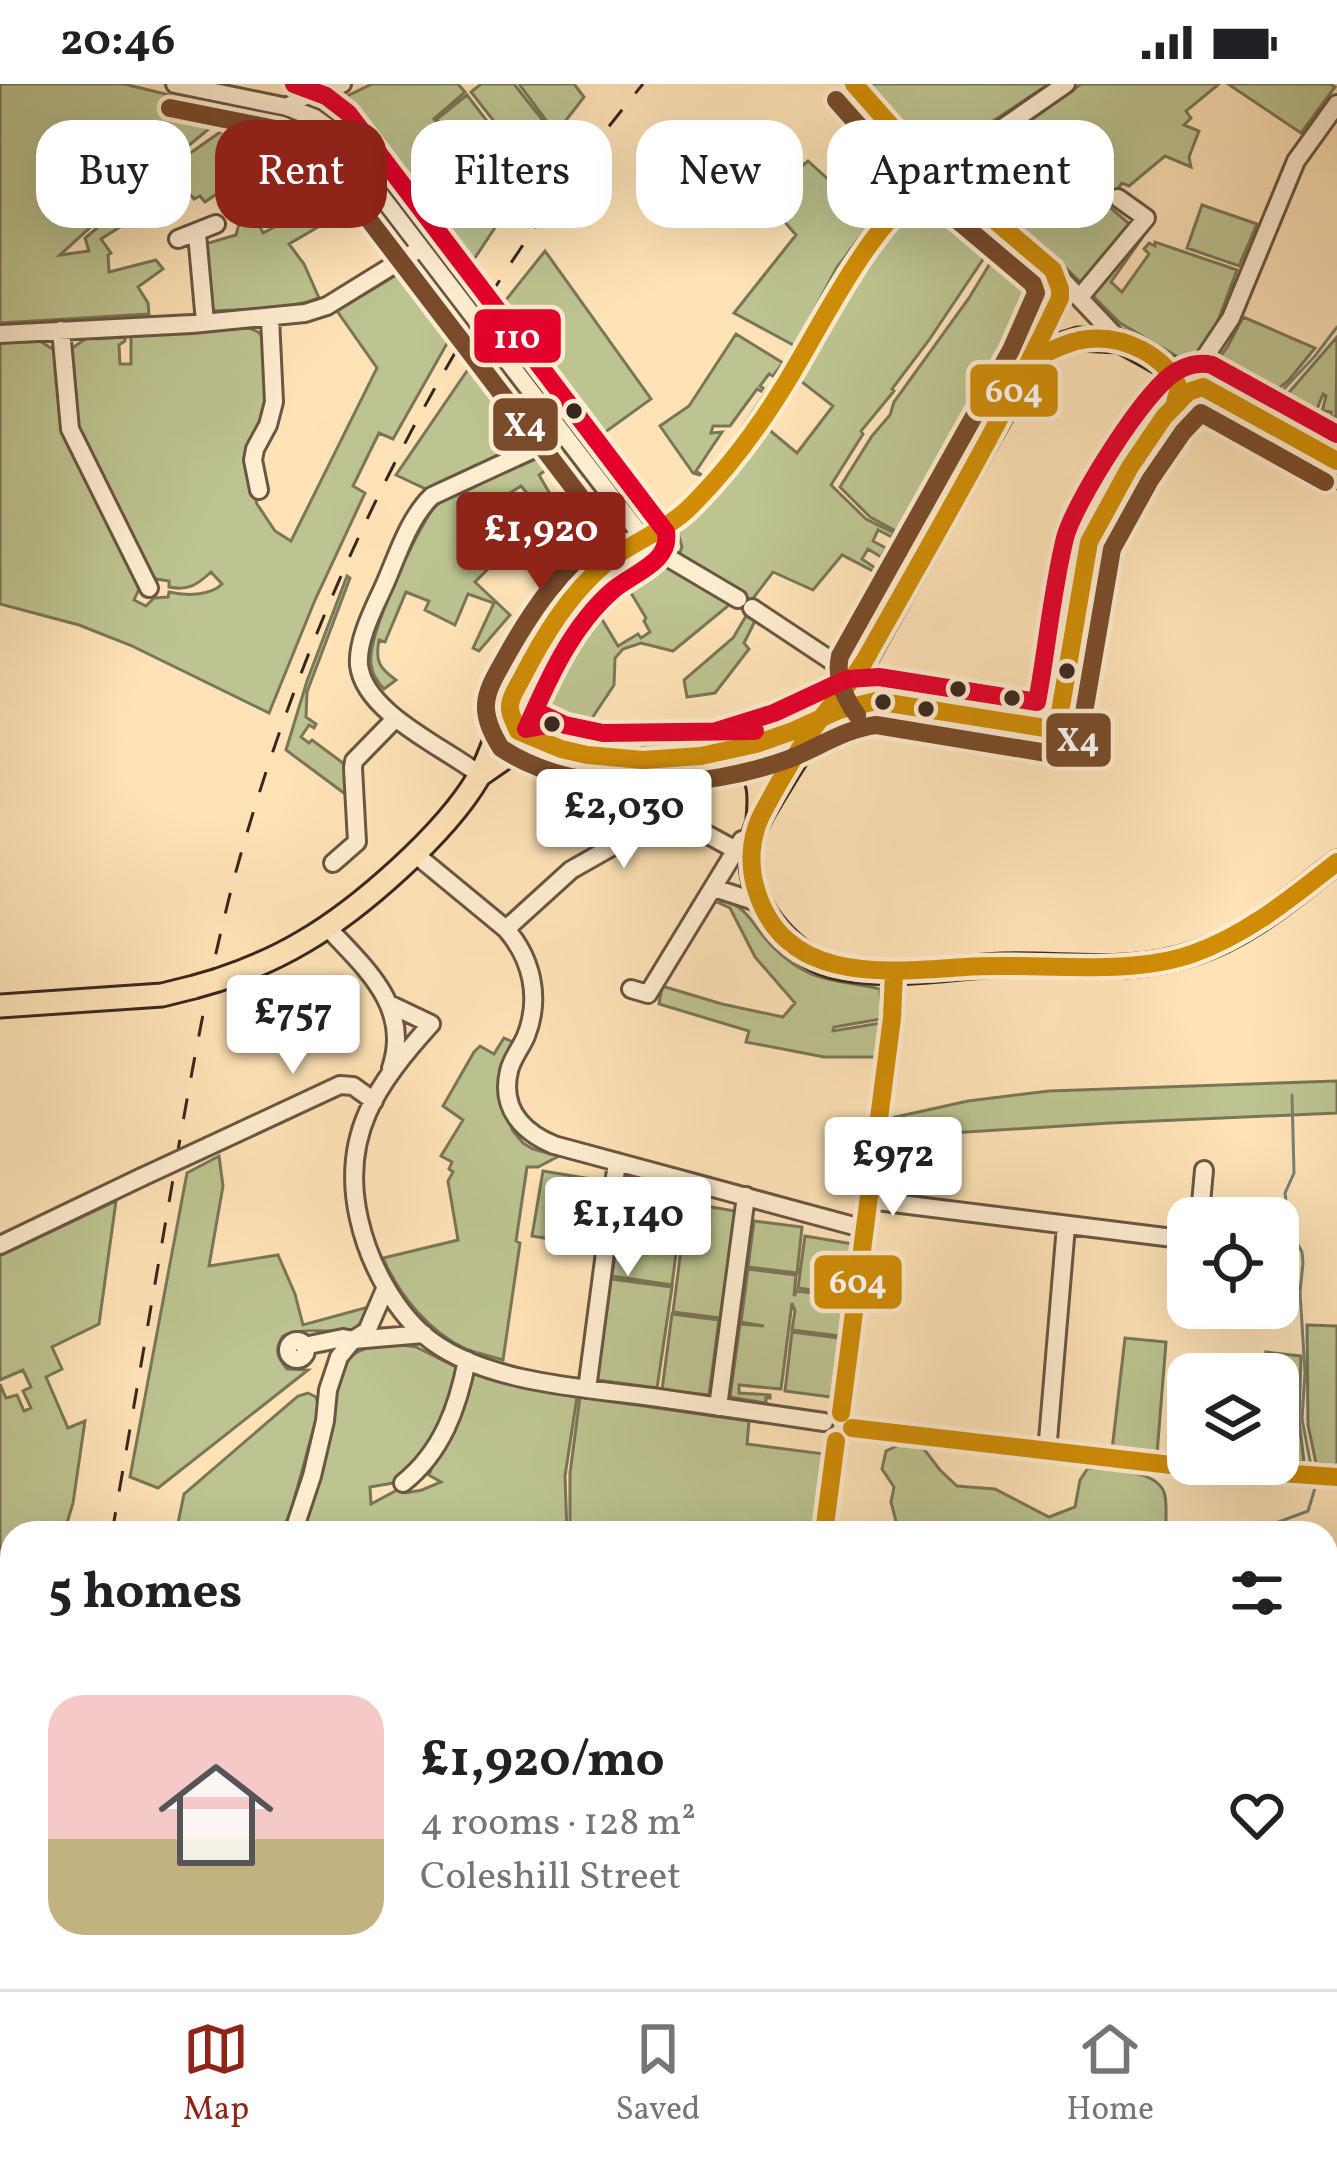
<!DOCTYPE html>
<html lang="en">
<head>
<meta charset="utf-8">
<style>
  body { margin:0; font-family:Vollkorn,serif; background:#f6f6f6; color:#202124; height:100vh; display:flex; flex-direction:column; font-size:45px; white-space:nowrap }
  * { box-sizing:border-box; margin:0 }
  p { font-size:39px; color:#757577 }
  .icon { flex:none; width:66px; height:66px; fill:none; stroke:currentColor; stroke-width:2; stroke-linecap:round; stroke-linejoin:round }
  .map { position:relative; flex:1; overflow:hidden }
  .sheet { position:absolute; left:0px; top:1437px; width:1338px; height:468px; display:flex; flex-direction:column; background:#fff; border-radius:36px 36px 0 0; box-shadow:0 12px 48px #0002 }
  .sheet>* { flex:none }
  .guide { position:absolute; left:36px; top:36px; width:1266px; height:108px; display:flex; gap:24px }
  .fabs { position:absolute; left:1167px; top:1113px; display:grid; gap:24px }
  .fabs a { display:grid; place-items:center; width:132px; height:132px; border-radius:24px; background:#fff; box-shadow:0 12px 48px #0002; font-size:60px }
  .price { position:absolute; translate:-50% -102px; padding:0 27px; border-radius:12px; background:#fff; color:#222; font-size:39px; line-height:78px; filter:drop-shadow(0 3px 6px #0008) }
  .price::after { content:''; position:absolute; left:50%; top:72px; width:36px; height:27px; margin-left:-18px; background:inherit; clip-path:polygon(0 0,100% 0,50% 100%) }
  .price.on { background:#8f2418; color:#fff }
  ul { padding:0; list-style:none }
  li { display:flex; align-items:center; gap:36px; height:300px; padding:0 48px }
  li span { display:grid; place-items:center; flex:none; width:336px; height:240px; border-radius:36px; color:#555 }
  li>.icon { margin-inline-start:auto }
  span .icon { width:144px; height:144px; fill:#fffc; stroke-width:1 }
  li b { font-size:51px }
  h2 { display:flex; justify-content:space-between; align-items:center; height:144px; padding:0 48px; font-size:51px }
  .pill { padding:0 42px; border-radius:36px; background:#fff; box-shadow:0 12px 48px #0002; font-size:42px; line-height:108px }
  .pill.on { background:#8f2418; color:#fff }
  .status { display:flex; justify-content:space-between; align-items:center; height:84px; padding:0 60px; background:#fff; direction:ltr }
  .status svg { height:33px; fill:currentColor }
  .menu { display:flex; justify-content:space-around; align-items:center; height:168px; border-top:3px solid #e0e0e0; background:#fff; font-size:33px; color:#757577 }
  .menu a { display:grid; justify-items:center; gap:6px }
  .menu .on { color:#8f2418 }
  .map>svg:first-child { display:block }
  .green { fill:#bdc491; stroke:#7a7658; stroke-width:3; fill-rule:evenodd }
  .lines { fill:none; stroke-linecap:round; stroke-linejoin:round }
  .stream { stroke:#768274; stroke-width:3 }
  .minor-casing { stroke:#6a5644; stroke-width:22 }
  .major-casing { stroke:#38271e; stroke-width:27 }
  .minor { stroke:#ffedd0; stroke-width:16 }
  .major { stroke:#ffe3b7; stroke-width:21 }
  .rail { stroke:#38271e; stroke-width:3; stroke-dasharray:21 21; stroke-linecap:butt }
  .minor-bridge-casing { stroke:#6a5644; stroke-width:22; stroke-linecap:butt }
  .major-bridge-casing { stroke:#38271e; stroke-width:27; stroke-linecap:butt }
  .minor-bridge { stroke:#ffedd0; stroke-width:16 }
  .major-bridge { stroke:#ffe3b7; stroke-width:21 }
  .bus-1-casing { stroke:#ffedd0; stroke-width:27 }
  .bus-2-casing { stroke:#ffedd0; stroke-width:27 }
  .bus-3-casing { stroke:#ffedd0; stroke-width:27 }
  .bus-1 { stroke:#d18d06; stroke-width:18 }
  .bus-2 { stroke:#7a4b2a; stroke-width:18 }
  .bus-3 { stroke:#e4002b; stroke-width:18 }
  .bus-dot { fill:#38271e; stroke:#ffedd0; stroke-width:4.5 }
  .line-badge { stroke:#ffedd0; stroke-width:4.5 }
  .badge-label { font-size:33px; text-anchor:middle; font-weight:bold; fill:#fff }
</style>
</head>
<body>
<div class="status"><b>20:46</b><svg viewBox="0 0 49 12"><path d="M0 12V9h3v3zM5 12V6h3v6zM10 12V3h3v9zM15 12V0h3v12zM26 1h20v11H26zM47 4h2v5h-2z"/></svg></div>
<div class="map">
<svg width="1337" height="1905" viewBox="0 0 1337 1905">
  <rect width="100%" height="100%" fill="#ffe3b7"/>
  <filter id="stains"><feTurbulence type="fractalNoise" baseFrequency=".00167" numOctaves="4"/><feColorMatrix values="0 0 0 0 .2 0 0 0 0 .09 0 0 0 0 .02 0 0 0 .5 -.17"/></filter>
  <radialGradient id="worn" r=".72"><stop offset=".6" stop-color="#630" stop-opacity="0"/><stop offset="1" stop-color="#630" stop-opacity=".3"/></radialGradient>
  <!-- green -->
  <path class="green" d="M0 0H124L232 26 106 129 60 171 89 167 85 154 176 79 226 44 243 27C273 34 306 37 329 59L255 133 263 149 360 98 371 112 289 160 304 180 319 214C286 227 248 225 213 227L205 160 236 151 243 125 237 116 250 107 240 94 205 118 200 112 194 115 185 104 131 140 128 138 101 155 111 169 108 171 109 188 156 176 163 185 138 203 148 219 149 230 0 239Z
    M372 0H458L465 8 434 35 502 117 504 115 500 110 437 35 467 11 526 88 502 133 459 198 334 31 333 25 339 16Z
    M481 0H514L544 38 546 36 519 0H574L584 13 530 83 471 8Z
    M869 0H1049L946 68 934 73Z
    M1081 0H1219L1186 27 1191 34 1184 41 1199 47 1189 73 1191 83 1165 72 1129 102 1122 99 1106 120 1134 144 1083 201 1049 167 985 114 1040 45 1030 37Z
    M1228 0H1330L1335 3 1301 49Z
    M808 77 874 137 837 183 795 262 734 229 796 151 764 114Z
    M937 106 947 110 998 153 929 256 892 305 894 307 861 347 863 350 831 401 866 435 894 449 892 453 878 446 873 457 886 464 881 473 868 465 862 475 875 484 873 487 842 471 813 506 773 488 751 517 679 471 682 463 678 449 716 411 767 344 797 369 833 322 798 295C838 229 869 148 937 106Z
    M1202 121 1257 140 1239 182 1187 164Z
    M1138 150 1142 154 1111 198 1122 208 1149 170 1144 165 1149 159 1155 162V158L1237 186 1215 245 1190 280 1120 239 1089 208Z
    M1003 158 1049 196 1050 222 918 459 870 433 840 403 872 352 890 331 894 318 969 214Z
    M545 167 651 315 586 362 490 236Z
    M408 184 432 194 462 233 393 355 379 349 353 402 365 409 315 516 269 629 130 561 79 541 0 520V259L38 256 56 267 61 342 138 496 139 505 134 516 146 522 154 514 168 513 169 508C186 512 210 512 222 500L211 488C197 501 188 507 169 503V497L156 495 151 490 75 336 71 265 88 253H97L98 255 125 253V257L119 261 120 280H131V249L249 244 258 248 264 254 266 326 245 375 257 420 275 447 291 457 377 284 337 227Z
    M1243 233 1315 264 1288 297 1258 321 1207 291 1228 262Z
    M736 250 783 279 773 292 769 290 760 302 763 304 761 307 757 305 730 342H713L711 349 722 348 696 387 703 392 693 389 660 342 689 322Z
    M1337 253 1336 333H1331V328L1324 327 1321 332 1326 312 1323 310 1317 325 1313 324 1311 329 1307 327 1308 322 1301 319 1299 324 1294 321 1295 317 1290 314 1287 318H1284L1278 331 1272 328Z
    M484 262 540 335V346L533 355 426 405 396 391Z
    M552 368 567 369 584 391 575 399 557 378 539 391 553 415 537 421 521 402 510 409 516 418 507 426 499 417 470 442 498 475 475 498 510 531 479 567 473 564 494 519 468 510 455 541 425 526 429 517 406 508 385 558 379 556C375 577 379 584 396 596L384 605C377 598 372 590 371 580 367 552 415 449 433 425 439 418 441 418 448 413Z
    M644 465 734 517 673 567 641 559 623 565 615 574 614 601 582 649 540 642 539 636 526 628 525 611 561 539 607 493ZM622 494 646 534 644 537 650 548 641 554 638 550 618 562 597 527 593 512Z
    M347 492 350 494 307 608 306 633 316 640 314 644 309 641 301 653 309 659 312 656 351 685 356 718 286 666 307 597Z
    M746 532 755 537 744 559 749 565 715 609 687 613 684 596 733 554Z
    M725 816C750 825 755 846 773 863 810 900 835 895 880 905L881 935 834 943 833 947 881 939 879 973H824L746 958 749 947 659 920 662 902 722 920 783 933 795 919 755 873 730 824 719 819Z
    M504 954 513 958 500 991 498 1010 513 1047 523 1059 533 1065 559 1072 538 1083H527L516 1157 520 1159 503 1276C491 1272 478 1270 466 1265 429 1248 399 1211 383 1174L458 1156 448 1097 453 1088 449 1085 452 1078 441 1072 463 1036 443 1022 474 968 480 962 494 970Z
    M1337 997V1029L1110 1039 889 1053 891 1034 968 1017 1049 1007Z
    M219 1072 223 1102 209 1182 278 1171 295 1210 303 1241 372 1222 360 1248C338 1248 301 1243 283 1252 274 1265 277 1273 287 1285L308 1286 158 1404 130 1393 187 1089Z
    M543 1087 603 1097 593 1162 532 1152Z
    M627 1091 684 1106 672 1201 612 1192Z
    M116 1117 99 1240 52 1263 62 1285 46 1293 68 1344 85 1337 73 1419 64 1449H12V1610L6 1630 0 1672V1300L6 1314 17 1311 24 1327 31 1324 23 1307 31 1303 23 1286 0 1296V1172Z
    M687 1119 735 1127 720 1234 673 1228Z
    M754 1137 802 1143 797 1189 748 1183Z
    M805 1152 853 1160 846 1211 798 1204Z
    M748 1185 796 1191 794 1212 797 1207 845 1213 840 1252 792 1246 795 1227 792 1219 781 1305 739 1301V1309L770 1311V1314H766V1319L730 1313 740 1240 764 1242 741 1238Z
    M611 1195 672 1203 657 1304 597 1296Z
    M672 1230 719 1236 709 1311 662 1306Z
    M1307 1241 1337 1242V1381L1316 1379 1308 1341Z
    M792 1248 839 1254 831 1313 785 1307Z
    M1125 1254 1166 1258 1157 1370 1112 1366Z
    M403 1261 416 1263 460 1285 454 1318 413 1384 393 1399 370 1403 371 1420 399 1405 405 1409 422 1406 441 1398 429 1391 468 1288 528 1304 577 1313 565 1392 567 1449H300L344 1280C358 1260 380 1262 403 1261Z
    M1266 1268 1301 1272 1299 1336 1304 1378 1278 1377V1290H1265Z
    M308 1309 316 1313 319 1325 291 1427 281 1449H176L184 1410 298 1312Z
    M580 1313 749 1337 747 1360 824 1370 813 1449H570V1389Z
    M903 1359 924 1365 940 1386 957 1402 995 1405 1049 1433 1075 1423 1080 1396 1088 1384C1108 1386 1155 1385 1164 1408 1168 1419 1165 1437 1166 1449H905L898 1445 891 1418 894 1403 882 1385 886 1367Z
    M1326 1790 1337 1792V1905H536L547 1893H1326Z
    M93 1893H318L320 1905H98Z"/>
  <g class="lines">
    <!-- stream -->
    <path class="stream" d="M1268 322 1315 272 1337 243
      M1245 352 1248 366 1273 369 1337 405
      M1289 1139 1285 1109 1294 1089 1292 1011
      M1292 1149 1296 1157 1292 1176 1299 1206
      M1296 1157 1302 1168 1303 1179 1300 1208 1305 1289 1302 1335 1311 1382
      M1265 1443 1308 1427 1315 1404 1314 1397
      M1130 1449 1155 1446 1217 1449
      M1326 1522 1337 1529
      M758 1893V1905"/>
    <defs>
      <path id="minor" d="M175 0 287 23 315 34 329 44 650 463 738 515
        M854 0 914 68 1053 186 1120 257
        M287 23 312 8 342 0
        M197 150 205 238
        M178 155 216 140
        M1080 213 1146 134 1118 114
        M61 246 70 345 149 504
        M0 250 192 240 305 229 327 222 421 164
        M1032 276C1046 248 1066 220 1055 189
        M1201 279 1231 234 1296 77 1337 20
        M259 406 253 376 255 365 268 341 274 318 270 234
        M752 524 856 593
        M827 631 855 618 876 617 1057 646 1089 458C1103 425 1157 329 1185 310 1191 306 1196 306 1203 303
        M497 651 538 562 557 532 601 484 621 468 671 440 689 424 728 381 800 275 858 171 889 132 921 100 1066 0
        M480 691C446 664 364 629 359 581 357 556 374 524 384 502 397 473 408 435 432 412L538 363 563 349
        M415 770 506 845C532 875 541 914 526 952 521 964 512 974 509 987 500 1025 523 1048 554 1061L865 1145
        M333 779 357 758 353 684 354 677 395 635
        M714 804 760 819
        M327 843C364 883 412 923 391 984
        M506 845 571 786 661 735 673 732 734 765
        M631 905 648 910 742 756
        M389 920 431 940C377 1000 340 1051 359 1135 369 1180 396 1231 433 1258 490 1299 584 1304 652 1313 710 1321 767 1330 824 1338
        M209 1062 340 1001 353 1002 374 1017
        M869 1116 1173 1154 1180 1153 1188 1143
        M1193 1134 1201 1119 1204 1086
        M0 1161 142 1093
        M288 1266a9 9 0 1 1 18 0a9 9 0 1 1-18 0Z
        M304 1262 343 1254 353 1256 424 1250
        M1211 1290 1212 1281
        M587 1305 617 1078
        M718 1323 746 1112
        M841 1329 892 934 894 888
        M852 1344 1171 1381 1337 1393
        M1047 1368 1066 1142
        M403 1399C442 1368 458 1323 467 1276
        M293 1449 312 1392 325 1337 328 1306 339 1273 353 1256 367 1247 386 1203
        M824 1449 836 1357
        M84 1893 89 1905
        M328 1893 332 1905
        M435 1893 457 1905
        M354 1905 378 1893"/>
      <path id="major" d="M1337 377 1120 257 1078 255 1059 261 1032 277 856 593C825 629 802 664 778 704 769 720 757 735 753 753 747 783 754 815 773 839 787 857 808 875 830 882 886 897 946 883 1002 881 1066 879 1130 891 1192 870 1248 852 1291 814 1337 778
        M741 664 819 636
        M729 673C760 686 761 703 758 735
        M480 691 506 673 556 664
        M218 896C248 886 276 874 303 858 360 825 445 750 478 694 486 681 491 665 497 651L509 647 523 648 557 664 601 673 634 674 780 670 803 662
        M0 922 162 911 194 903"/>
    </defs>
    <!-- minor casing -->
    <use href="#minor" class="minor-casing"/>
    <!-- major casing -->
    <use href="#major" class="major-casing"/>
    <!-- minor -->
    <use href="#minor" class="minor"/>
    <!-- major -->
    <use href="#major" class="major"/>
    <!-- rail -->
    <path class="rail" d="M112 1449C132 1333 152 1217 172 1101 190 997 208 893 235 791 314 503 453 230 643 0
      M24 1905 26 1893"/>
    <defs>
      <path id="minor-bridge" d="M142 1093 209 1062"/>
      <path id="major-bridge" d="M194 903 218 896"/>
    </defs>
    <!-- minor-bridge casing -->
    <use href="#minor-bridge" class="minor-bridge-casing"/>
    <!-- major-bridge casing -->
    <use href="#major-bridge" class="major-bridge-casing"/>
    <!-- minor-bridge -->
    <use href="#minor-bridge" class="minor-bridge"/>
    <!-- major-bridge -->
    <use href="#major-bridge" class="major-bridge"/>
    <defs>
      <path id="bus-1" d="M854 0 914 68 1053 186 1060 205V214C1003 335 936 450 870 567 857 592 839 611 822 633 802 658 774 706 760 734 750 756 749 782 756 805 784 901 887 888 965 883 1035 878 1126 893 1192 870 1247 851 1291 814 1337 778
        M937 88C874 140 843 200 803 270 772 325 735 379 689 424 665 447 632 458 606 479 568 511 543 553 521 596 517 603 511 612 510 621 509 630 515 639 518 647L561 665 587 671 643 676 701 672 756 660 793 647 839 626 876 617 1057 646 1089 458 1130 383 1164 333 1188 308 1203 303 1337 377
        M1032 277C1049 267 1068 257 1088 255 1123 251 1165 271 1179 304L1175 319
        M841 1329 892 934 894 888
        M852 1344 1171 1381 1337 1393
        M824 1449 836 1357"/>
      <path id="bus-2" d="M836 16 898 86 1033 200 1036 209 1011 266 840 572C835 593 845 615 857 631
        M170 24 280 46 312 61 608 449C561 483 531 527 503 578 496 591 487 605 486 620 485 636 493 651 501 664 578 716 706 705 789 675 818 664 844 645 876 641L1053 670C1066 670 1075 665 1080 652L1112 465 1150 396 1183 348 1201 329 1325 398"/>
      <path id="bus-3" d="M294 0 326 12 348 29 666 448C671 479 632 489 612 507 571 543 548 596 526 645L553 640
        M536 627 565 641 603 649 755 647
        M716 647 774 629 847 595 879 593 1037 618C1047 564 1052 507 1065 454 1074 419 1146 304 1177 287 1188 281 1200 278 1212 281L1337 350"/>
    </defs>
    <!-- bus-1 casing -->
    <use href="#bus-1" class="bus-1-casing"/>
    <!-- bus-2 casing -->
    <use href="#bus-2" class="bus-2-casing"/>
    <!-- bus-3 casing -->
    <use href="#bus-3" class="bus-3-casing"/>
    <!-- bus-1 -->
    <use href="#bus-1" class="bus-1"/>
    <!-- bus-2 -->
    <use href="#bus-2" class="bus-2"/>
    <!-- bus-3 -->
    <use href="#bus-3" class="bus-3"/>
  </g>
  <!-- markers -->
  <g class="bus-dot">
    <circle cx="574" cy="327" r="10"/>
    <circle cx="1067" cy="587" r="10"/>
    <circle cx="958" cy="605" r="10"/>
    <circle cx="1012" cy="614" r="10"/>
    <circle cx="883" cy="618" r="10"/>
    <circle cx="926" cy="625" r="10"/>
    <circle cx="552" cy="640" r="10"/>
  </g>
  <g class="line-badge">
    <rect x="472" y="223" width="91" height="58" rx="12" fill="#e4002b"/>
    <rect x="968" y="278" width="92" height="57" rx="12" fill="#d18d06"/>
    <rect x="491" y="312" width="69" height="57" rx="12" fill="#7a4b2a"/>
    <rect x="1044" y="627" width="69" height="58" rx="12" fill="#7a4b2a"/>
    <rect x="812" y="1169" width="92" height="58" rx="12" fill="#d18d06"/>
  </g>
  <g class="badge-label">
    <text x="517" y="264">110</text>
    <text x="1014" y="318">604</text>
    <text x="525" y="352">X4</text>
    <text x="1078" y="667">X4</text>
    <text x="858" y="1209">604</text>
  </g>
  <rect width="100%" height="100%" filter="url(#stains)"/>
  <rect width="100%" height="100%" fill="url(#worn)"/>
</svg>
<div class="fabs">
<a><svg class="icon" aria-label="locate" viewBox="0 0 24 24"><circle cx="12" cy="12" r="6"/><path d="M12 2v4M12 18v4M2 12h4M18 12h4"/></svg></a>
<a><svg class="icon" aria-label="layers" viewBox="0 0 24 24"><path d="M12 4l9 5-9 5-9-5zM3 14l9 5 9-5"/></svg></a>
</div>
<b class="price on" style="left:541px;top:510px">£1,920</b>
<b class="price" style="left:624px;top:787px">£2,030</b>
<b class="price" style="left:293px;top:993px">£757</b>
<b class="price" style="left:893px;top:1135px">£972</b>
<b class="price" style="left:628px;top:1195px">£1,140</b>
<div class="guide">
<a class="pill">Buy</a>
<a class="pill on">Rent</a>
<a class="pill">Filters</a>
<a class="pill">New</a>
<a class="pill">Apartment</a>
</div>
<section class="sheet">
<h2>5 homes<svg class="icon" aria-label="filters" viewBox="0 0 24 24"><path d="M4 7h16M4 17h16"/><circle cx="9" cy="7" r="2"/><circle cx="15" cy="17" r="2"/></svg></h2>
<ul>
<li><span style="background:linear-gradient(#f6c9c9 60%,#c2b280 0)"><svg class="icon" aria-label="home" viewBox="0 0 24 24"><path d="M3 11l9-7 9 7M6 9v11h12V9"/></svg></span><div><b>£1,920/mo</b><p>4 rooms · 128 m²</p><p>Coleshill Street</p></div><svg class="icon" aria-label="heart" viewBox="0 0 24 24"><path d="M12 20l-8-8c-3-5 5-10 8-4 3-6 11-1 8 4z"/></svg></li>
</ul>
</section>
</div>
<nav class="menu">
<a class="on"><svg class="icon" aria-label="map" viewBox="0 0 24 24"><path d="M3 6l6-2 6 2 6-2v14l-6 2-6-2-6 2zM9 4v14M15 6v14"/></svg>Map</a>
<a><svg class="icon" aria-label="saved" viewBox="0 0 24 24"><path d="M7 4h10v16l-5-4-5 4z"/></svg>Saved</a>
<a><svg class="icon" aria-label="home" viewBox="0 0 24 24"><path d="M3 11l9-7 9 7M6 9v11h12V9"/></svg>Home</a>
</nav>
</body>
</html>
